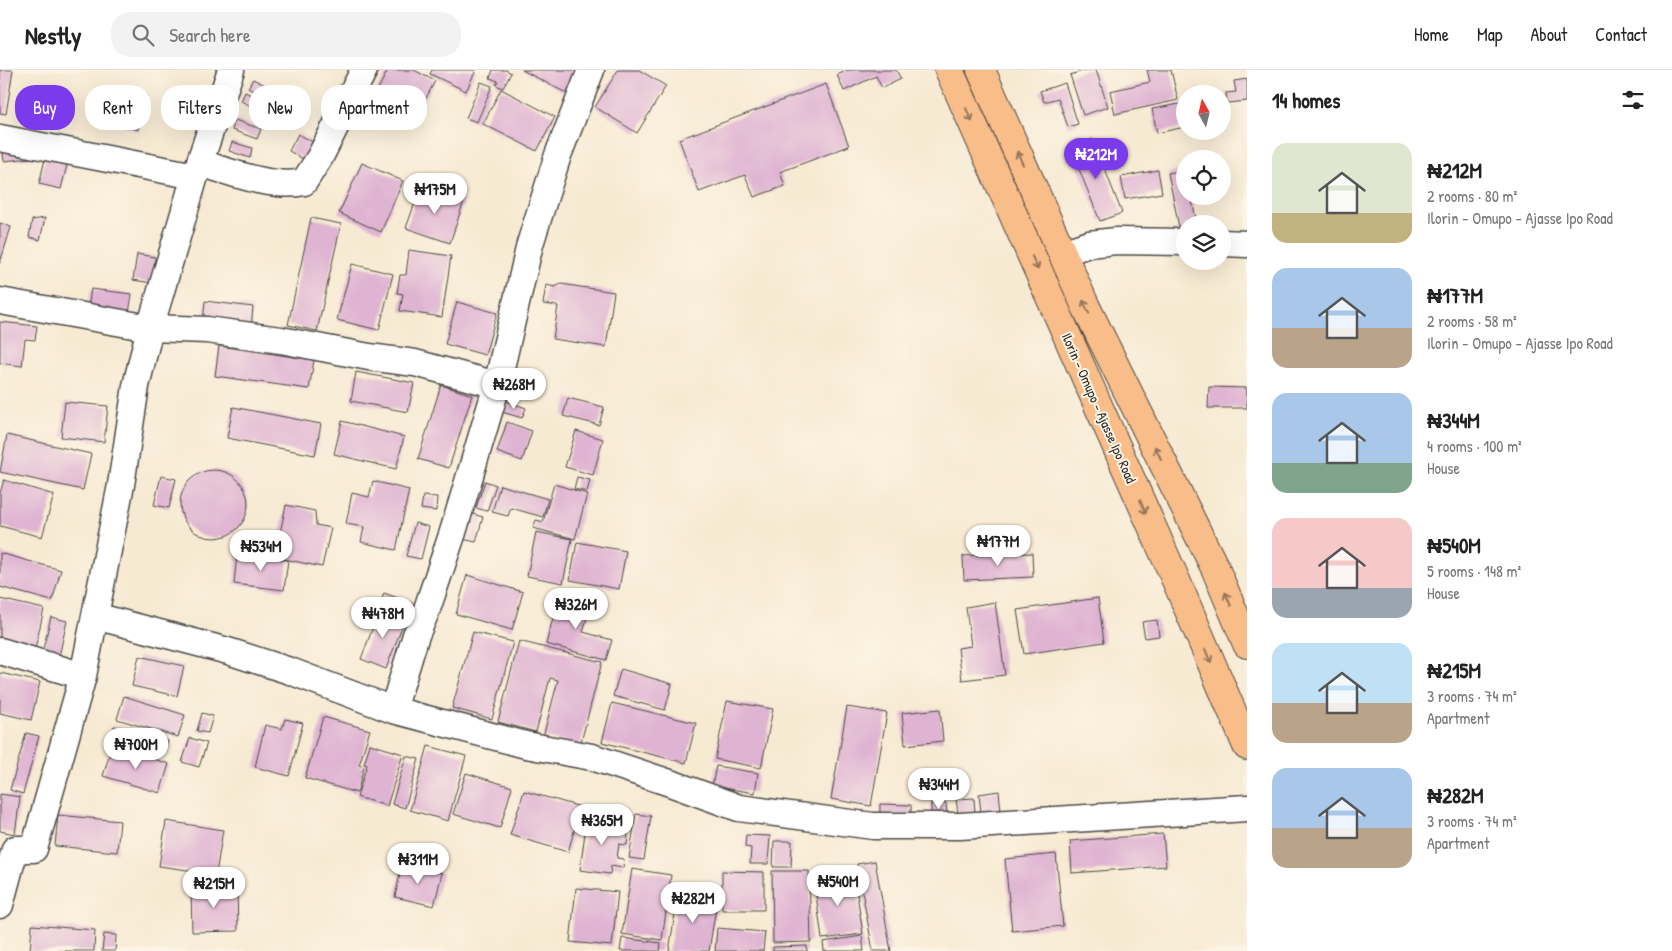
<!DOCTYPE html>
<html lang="en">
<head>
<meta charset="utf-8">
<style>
  body { margin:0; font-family:"Patrick Hand",sans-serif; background:#f2f2f2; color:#222; height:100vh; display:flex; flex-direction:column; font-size:19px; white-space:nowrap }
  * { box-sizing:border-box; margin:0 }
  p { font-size:16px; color:#767676 }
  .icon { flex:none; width:28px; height:28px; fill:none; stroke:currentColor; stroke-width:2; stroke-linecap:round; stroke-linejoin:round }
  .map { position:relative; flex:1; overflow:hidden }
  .sheet { display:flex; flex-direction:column; background:#fff; width:425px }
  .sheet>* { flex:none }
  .top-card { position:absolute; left:15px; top:15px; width:475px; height:45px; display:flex; gap:10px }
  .needle { width:32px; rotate:352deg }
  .fabs { position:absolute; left:1176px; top:15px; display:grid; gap:10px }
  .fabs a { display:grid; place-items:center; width:55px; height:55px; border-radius:50%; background:#fff; box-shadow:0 5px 20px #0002; font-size:25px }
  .price { position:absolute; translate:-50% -42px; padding:0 11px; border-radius:18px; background:#fff; color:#222; font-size:16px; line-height:32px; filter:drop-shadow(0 1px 2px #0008) }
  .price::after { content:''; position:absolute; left:50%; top:30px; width:15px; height:11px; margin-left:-8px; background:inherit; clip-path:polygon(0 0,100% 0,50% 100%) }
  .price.active { background:#7c3aed; color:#fff }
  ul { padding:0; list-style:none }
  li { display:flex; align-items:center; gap:15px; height:125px; padding:0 25px }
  li span { display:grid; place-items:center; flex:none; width:140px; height:100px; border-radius:15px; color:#555 }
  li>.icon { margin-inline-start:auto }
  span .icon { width:60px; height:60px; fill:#fffc; stroke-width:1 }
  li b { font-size:21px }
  h2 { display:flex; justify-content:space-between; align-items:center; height:60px; padding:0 25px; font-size:21px }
  .chip { padding:0 18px; border-radius:20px; background:#fff; box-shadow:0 5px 20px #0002; font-size:18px; line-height:45px }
  .chip.active { background:#7c3aed; color:#fff }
  header { display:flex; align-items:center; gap:30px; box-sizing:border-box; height:70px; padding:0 25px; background:#fff; border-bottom:1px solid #e0e0e0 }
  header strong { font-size:24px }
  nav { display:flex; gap:28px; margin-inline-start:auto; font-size:18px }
  .search { width:350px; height:45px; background:#f2f2f2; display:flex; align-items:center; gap:12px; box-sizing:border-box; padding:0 18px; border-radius:20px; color:#767676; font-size:19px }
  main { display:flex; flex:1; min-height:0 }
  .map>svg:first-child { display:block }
  .building { fill:#dfb4d2 }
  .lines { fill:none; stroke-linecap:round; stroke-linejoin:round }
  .street-casing { stroke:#4a4844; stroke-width:29 }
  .highway-casing { stroke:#4a4844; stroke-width:30 }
  .street { stroke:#fff; stroke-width:26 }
  .highway { stroke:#f9bd89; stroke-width:28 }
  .oneway { stroke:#92745a }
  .labels { text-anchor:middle; stroke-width:4; stroke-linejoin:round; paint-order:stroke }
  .street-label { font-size:14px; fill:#2b2b2b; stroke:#fcf5e5 }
</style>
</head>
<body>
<header>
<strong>Nestly</strong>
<div class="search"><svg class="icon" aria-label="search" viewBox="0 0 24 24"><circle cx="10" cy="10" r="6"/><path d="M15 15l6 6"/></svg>Search here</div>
<nav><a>Home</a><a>Map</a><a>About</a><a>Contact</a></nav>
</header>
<main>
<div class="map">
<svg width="1247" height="881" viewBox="0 0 1247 881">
  <rect width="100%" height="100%" fill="#fcf5e5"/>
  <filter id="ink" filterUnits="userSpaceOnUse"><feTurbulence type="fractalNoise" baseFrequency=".02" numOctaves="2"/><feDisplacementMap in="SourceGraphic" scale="10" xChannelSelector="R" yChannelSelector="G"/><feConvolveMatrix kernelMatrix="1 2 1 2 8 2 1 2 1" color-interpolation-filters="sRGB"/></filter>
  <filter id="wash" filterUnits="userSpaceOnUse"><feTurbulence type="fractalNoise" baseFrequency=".0096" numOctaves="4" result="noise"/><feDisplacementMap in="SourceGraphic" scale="20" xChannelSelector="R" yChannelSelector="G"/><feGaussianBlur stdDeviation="1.12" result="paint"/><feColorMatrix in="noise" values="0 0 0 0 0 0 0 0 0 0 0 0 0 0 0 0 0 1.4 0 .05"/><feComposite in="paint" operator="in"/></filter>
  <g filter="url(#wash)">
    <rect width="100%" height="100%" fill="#f7ead3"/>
    <g id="blocks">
      <!-- building -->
      <path class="building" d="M0 0H13L6 44 0 43Z
        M388 0H414L435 11 414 51 372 30Z
        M432 0H476L466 21 430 4Z
        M493 0H506L511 3 503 18 496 15 498 11 490 8Z
        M522 0H576L580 2 568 24Z
        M618 0H639L666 16 637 63 595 37Z
        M848 0H896L901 9 882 18 876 6 844 21 837 5Z
        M1086 0H1096L1108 37 1083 45 1070 5Z
        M1147 0H1171L1178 30 1115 44 1110 21 1150 12Z
        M253 9 269 17 264 26 248 18Z
        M1247 9V31L1227 33 1226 23 1236 22 1234 11Z
        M481 12 492 16 477 52 466 48Z
        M1065 13 1078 54 1068 57 1058 28 1044 32 1040 21Z
        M826 14 849 76 780 102 785 116 754 127 745 105 699 122 679 69Z
        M501 19 555 47 537 81 483 54Z
        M132 22 147 25 138 60 123 56Z
        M245 22 261 30 257 39 241 31Z
        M1185 33V57L1157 63 1152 39Z
        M235 50 261 59 257 69 232 60Z
        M298 64 315 73 305 90 289 81Z
        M1093 69 1122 143 1100 151 1070 77Z
        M232 72 252 78 250 88 229 81Z
        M29 74 31 88 4 91 2 77Z
        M47 81 69 87 61 119 39 114Z
        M362 93 403 111 381 162 339 143Z
        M1158 100 1162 123 1125 129 1121 107Z
        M1185 100V126H1191L1197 154H1185V161L1180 162 1168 103Z
        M421 116 464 131 450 173 406 158Z
        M45 148 40 170 29 167 32 150Z
        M311 148 341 154 317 261 288 255Z
        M0 153 11 157 0 193Z
        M409 180 451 186 442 247 400 241 403 224 397 223 400 205H406Z
        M137 184 155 187 152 213 133 210Z
        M352 194 393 204 379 260 337 250Z
        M561 214 614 222 606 277 553 269 558 236 543 234 546 215 555 217Z
        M91 219 132 224 129 243 88 238Z
        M205 231 253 237 251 259 203 253Z
        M457 232 497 243 485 285 445 274Z
        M0 252 37 256 35 270 25 269 22 296 0 293Z
        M219 276 314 290 309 319 215 306Z
        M356 302 414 313 408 342 351 331Z
        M441 315 472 325 449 398 418 389Z
        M1209 317 1247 318V338H1208Z
        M568 328 604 337 599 355 563 346Z
        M506 331 526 338 522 348 502 342Z
        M65 332 108 336 104 372 61 367Z
        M233 337 321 354 315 385 227 368Z
        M342 351 404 367 396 399 334 384Z
        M507 352 532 361 522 391 497 382Z
        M576 361 603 369 593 405 565 397Z
        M7 365 91 384 83 420 0 402Z
        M180 434a34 34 0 1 1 68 0a34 34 0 1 1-68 0Z
        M161 406 176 409 169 438 154 435Z
        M577 407 590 410 587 422 574 419Z
        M4 410 54 425 42 467 0 456V423Z
        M373 411 409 420 396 480 361 472 364 457 346 454 352 423 369 427Z
        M485 411 496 415 487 441 476 438Z
        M554 414 587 424 575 469 533 458 536 450 543 452Z
        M500 415 548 429 543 447 511 438 508 446 492 442Z
        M423 426 437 427 436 441 421 439Z
        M286 435 315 441 316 455 331 458 322 497 275 487Z
        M469 443 483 447 476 472 462 469Z
        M415 453 429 457 421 489 406 486Z
        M536 462 572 469 563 513 527 506Z
        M577 472 626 481 619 519 570 510Z
        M0 483 61 500 52 531 0 517Z
        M1032 483 1033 507 964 510 963 486Z
        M237 484 288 490 284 520 234 514Z
        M467 505 523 522 512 560 456 544Z
        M384 523 412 533 407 547 379 537Z
        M559 526 591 535 583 562 612 570 606 590 546 574Z
        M1098 528 1104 572 1024 584 1017 540Z
        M0 529 44 539 35 579 0 571Z
        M995 532 1005 605 962 610 958 578 971 576 966 537Z
        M380 539 405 549 386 599 361 589Z
        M51 547 67 551 58 591 41 587Z
        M1157 550 1159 566 1145 568 1142 552Z
        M473 562 513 572 492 649 452 638Z
        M519 571 602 592 580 676 543 667 558 610 550 608 536 662 498 652Z
        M139 586 184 596 177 626 132 616Z
        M621 599 672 614 665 640 613 626Z
        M0 603 40 612 31 650 0 643Z
        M124 626 185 645 178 667 117 649Z
        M727 631 773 639 761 698 715 689Z
        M612 633 696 653 686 693 602 672Z
        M847 637 887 643 871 736 831 729Z
        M940 639 943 671 905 675 902 643Z
        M202 643 213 646 208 663 197 661Z
        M323 647 370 660 359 695 364 697 357 723 305 708Z
        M285 649 303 653 289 706 255 697 265 655 282 659Z
        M114 656 168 671 164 683 111 668Z
        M26 663 39 666 23 724 10 720Z
        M190 668 207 673 199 697 182 692Z
        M370 674 403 684 387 736 357 727 367 695 364 694Z
        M112 676 169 694 160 723 103 706Z
        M428 676 466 686 448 751 410 740Z
        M406 686 419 689 405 738 392 734Z
        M716 696 758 703 755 723 712 716Z
        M466 703 512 717 500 758 453 744Z
        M524 721 581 737 568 782 510 765Z
        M999 721 1001 741 981 743 979 724Z
        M0 724 20 727 15 764 0 761Z
        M974 728 975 743 958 744 956 729Z
        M931 733H946L947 746 931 747Z
        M880 734 911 735V745H880Z
        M636 744 651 746 644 790 629 788Z
        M58 745 120 751 117 782 55 776Z
        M587 748 620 753 619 762 628 764 627 775 619 774 617 788 624 789 623 798 611 796 610 804 580 800Z
        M166 751 223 760 216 804 159 796Z
        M1163 764 1166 796 1072 803 1070 771Z
        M746 765 770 766 768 794H750L751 778 745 777Z
        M774 771H792L791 797H773Z
        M1056 784 1063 856 1012 861 1005 789Z
        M875 791 891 881H873L857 794Z
        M402 794 442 803 434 836 395 827Z
        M632 799 671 805 662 870 622 864Z
        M722 801 764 802V840H722Z
        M772 801H809L811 872 773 873Z
        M854 804 863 864 822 869 814 810Z
        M237 816 238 861 192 862 191 817Z
        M576 818 618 822 612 876 570 872Z
        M678 825 717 831 709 881H669Z
        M32 855 95 860 94 881H30Z
        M717 858 765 862 763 881H715Z
        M104 864 116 865 115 881H102Z
        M862 866 864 881H824L823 872Z
        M622 868 661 873 660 881H620Z
        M807 876V881H773V877Z"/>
    </g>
  </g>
  <g filter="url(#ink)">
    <use href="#blocks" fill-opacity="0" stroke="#4a4844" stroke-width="1"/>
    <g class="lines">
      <defs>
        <path id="street" d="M0 68 195 106
          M200 93C231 102 272 119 304 112L320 87 364 0
          M1222 173 1247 174
          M1062 183 1089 174 1116 171 1185 172
          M0 231 150 258 207 260 281 270 369 287 415 293 497 315
          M95 546 228 581 290 601 393 640 526 675 592 687 673 714 739 738 873 756H960L1247 738
          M0 581 83 606
          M393 640 416 565 426 542 453 462 497 315 530 174 558 85 591 0
          M0 835 15 779H34L83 606 121 415 136 316 150 258 195 106 231 0"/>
        <path id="highway" d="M949 0 1178 515 1247 676
          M981 0 1086 237 1215 498 1247 574"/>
      </defs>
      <!-- street casing -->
      <use href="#street" class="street-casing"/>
      <!-- highway casing -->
      <use href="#highway" class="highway-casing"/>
      <!-- street -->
      <use href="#street" class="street"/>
      <!-- highway -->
      <use href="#highway" class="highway"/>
    </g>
    <!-- one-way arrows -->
    <defs><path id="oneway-shaft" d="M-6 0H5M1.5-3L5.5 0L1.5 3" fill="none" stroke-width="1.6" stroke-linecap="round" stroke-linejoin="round" transform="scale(1.25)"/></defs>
    <g class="oneway">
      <use href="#oneway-shaft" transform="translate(969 45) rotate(66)"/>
      <use href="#oneway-shaft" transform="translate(1020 88) rotate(-114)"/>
      <use href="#oneway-shaft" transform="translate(1035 193) rotate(66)"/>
      <use href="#oneway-shaft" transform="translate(1086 237) rotate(-115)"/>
      <use href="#oneway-shaft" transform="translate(1158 383) rotate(-116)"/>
      <use href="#oneway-shaft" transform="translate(1143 437) rotate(66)"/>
      <use href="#oneway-shaft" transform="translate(1228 529) rotate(-113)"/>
      <use href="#oneway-shaft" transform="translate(1208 586) rotate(67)"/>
    </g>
  </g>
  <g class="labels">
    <!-- street labels -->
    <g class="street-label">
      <text transform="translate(1099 338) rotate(66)" y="5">Ilorin - Omupo - Ajasse Ipo Road</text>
    </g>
  </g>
</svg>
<div class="fabs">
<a><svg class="needle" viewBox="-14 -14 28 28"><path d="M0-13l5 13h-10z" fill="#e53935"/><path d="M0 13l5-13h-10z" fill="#767676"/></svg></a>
<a><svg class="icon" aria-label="locate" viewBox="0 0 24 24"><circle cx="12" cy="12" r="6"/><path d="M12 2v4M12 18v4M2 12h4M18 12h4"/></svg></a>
<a><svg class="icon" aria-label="layers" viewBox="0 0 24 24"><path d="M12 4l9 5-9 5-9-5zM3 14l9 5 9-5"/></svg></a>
</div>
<b class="price active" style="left:1096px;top:110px">₦212M</b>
<b class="price" style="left:435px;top:145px">₦175M</b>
<b class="price" style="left:514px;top:340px">₦268M</b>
<b class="price" style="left:998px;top:497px">₦177M</b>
<b class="price" style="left:261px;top:502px">₦534M</b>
<b class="price" style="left:576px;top:560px">₦326M</b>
<b class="price" style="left:383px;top:569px">₦478M</b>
<b class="price" style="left:136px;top:700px">₦700M</b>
<b class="price" style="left:939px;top:740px">₦344M</b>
<b class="price" style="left:602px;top:776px">₦365M</b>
<b class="price" style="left:418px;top:815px">₦311M</b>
<b class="price" style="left:838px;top:837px">₦540M</b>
<b class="price" style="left:214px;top:839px">₦215M</b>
<b class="price" style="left:693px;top:854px">₦282M</b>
<div class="top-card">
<a class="chip active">Buy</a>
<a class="chip">Rent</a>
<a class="chip">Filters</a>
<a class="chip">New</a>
<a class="chip">Apartment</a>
</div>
</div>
<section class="sheet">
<h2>14 homes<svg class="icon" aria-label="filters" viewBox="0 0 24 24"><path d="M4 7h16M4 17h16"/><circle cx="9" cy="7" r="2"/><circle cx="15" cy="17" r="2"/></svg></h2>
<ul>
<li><span style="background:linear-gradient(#dfe7d0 70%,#c2b280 0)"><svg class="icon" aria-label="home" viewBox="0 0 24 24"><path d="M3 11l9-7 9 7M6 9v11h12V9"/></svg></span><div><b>₦212M</b><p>2 rooms · 80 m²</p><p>Ilorin - Omupo - Ajasse Ipo Road</p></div></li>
<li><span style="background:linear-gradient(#a9c7e8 60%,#b9a48a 0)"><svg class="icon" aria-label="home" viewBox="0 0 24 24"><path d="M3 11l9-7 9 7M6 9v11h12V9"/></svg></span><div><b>₦177M</b><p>2 rooms · 58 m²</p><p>Ilorin - Omupo - Ajasse Ipo Road</p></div></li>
<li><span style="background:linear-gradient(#a9c7e8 70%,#7fa58c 0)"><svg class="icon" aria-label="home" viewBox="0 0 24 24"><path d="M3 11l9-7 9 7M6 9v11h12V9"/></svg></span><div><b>₦344M</b><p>4 rooms · 100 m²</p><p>House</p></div></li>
<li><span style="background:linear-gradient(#f6c9c9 70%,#9aa5b1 0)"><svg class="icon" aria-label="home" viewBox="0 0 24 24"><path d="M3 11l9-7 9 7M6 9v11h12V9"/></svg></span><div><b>₦540M</b><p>5 rooms · 148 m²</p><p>House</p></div></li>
<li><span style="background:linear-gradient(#bfe0f5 60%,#b9a48a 0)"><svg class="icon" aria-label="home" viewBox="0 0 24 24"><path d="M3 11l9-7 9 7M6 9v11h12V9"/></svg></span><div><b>₦215M</b><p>3 rooms · 74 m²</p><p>Apartment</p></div></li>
<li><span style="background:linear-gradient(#a9c7e8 60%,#b9a48a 0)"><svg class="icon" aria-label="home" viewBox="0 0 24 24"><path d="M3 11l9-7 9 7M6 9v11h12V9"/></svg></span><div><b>₦282M</b><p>3 rooms · 74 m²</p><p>Apartment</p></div></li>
</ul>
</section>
</main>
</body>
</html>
